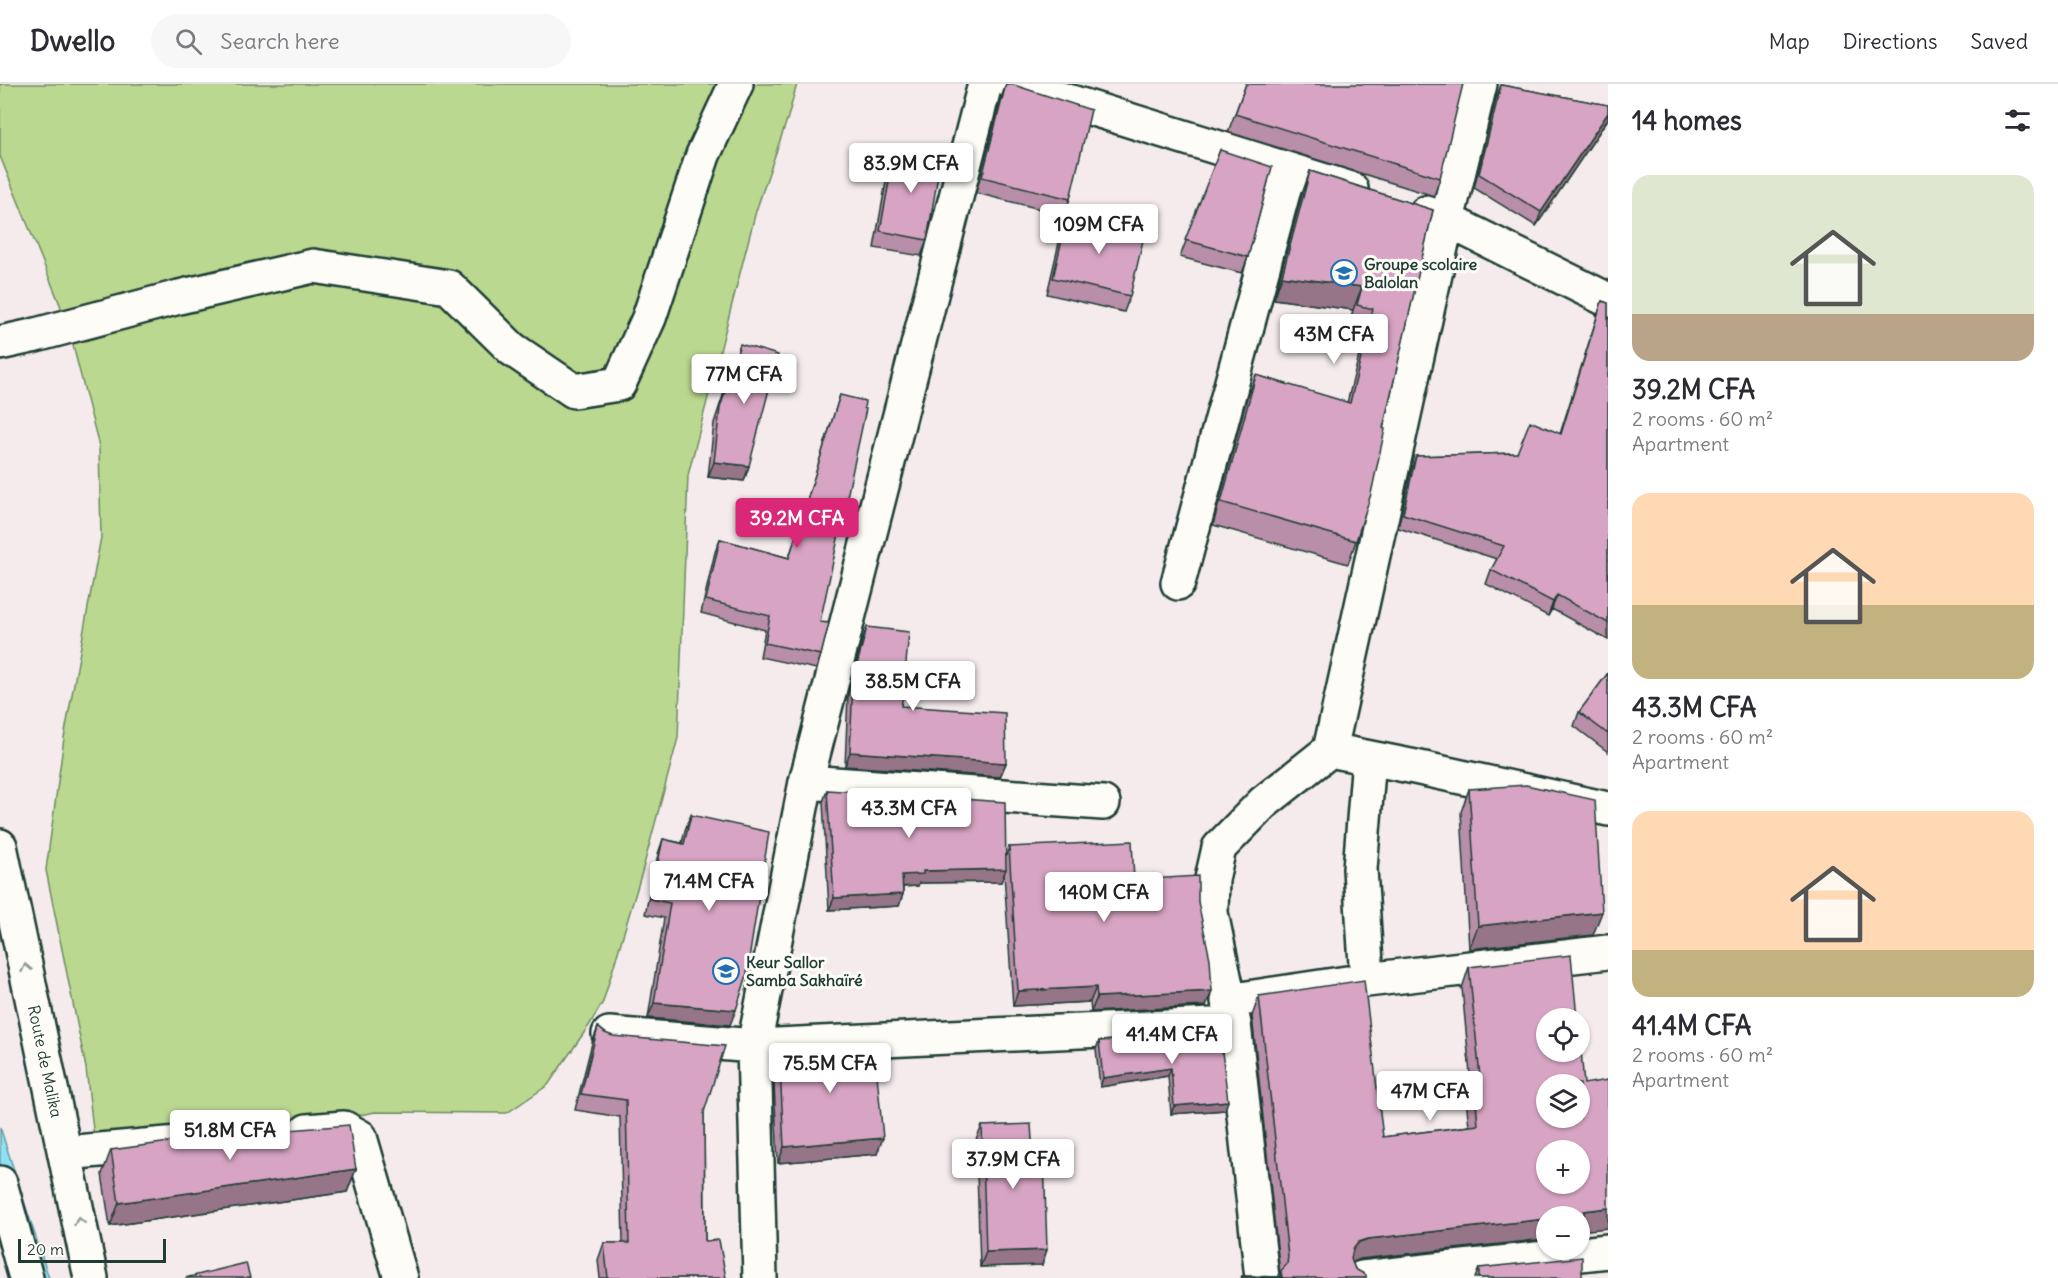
<!DOCTYPE html>
<html lang="en">
<head>
<meta charset="utf-8">
<style>
  body { margin:0; font-family:Delius,sans-serif; background:#f7f7f7; color:#2b2b33; height:100vh; display:flex; flex-direction:column; font-size:22px; white-space:nowrap }
  * { box-sizing:border-box; margin:0 }
  p { font-size:20px; color:#7c7c81 }
  .icon { flex:none; width:33px; height:33px; fill:none; stroke:currentColor; stroke-width:2; stroke-linecap:round; stroke-linejoin:round }
  .map { position:relative; flex:1; overflow:hidden }
  .side { display:flex; flex-direction:column; background:#fff; width:450px }
  .side>* { flex:none }
  .fabs { position:absolute; left:1536px; top:924px; display:grid; gap:12px }
  .fabs a { display:grid; place-items:center; width:54px; height:54px; border-radius:50%; background:#fff; box-shadow:0 2px 4px #0004; font-size:30px }
  .scale { position:absolute; left:18px; bottom:15px; width:148px; box-sizing:border-box; padding-left:6px; border:3px solid #1f3d34; border-top:0; font-size:16px; line-height:21px; white-space:nowrap; color:#1f3d34; -webkit-text-stroke:4px #fdfcf7; paint-order:stroke }
  .price { position:absolute; translate:-50% -51px; padding:0 14px; border-radius:6px; background:#fff; color:#222; font-size:20px; line-height:39px; filter:drop-shadow(0 2px 3px #0008) }
  .price::after { content:''; position:absolute; left:50%; top:36px; width:18px; height:14px; margin-left:-9px; background:inherit; clip-path:polygon(0 0,100% 0,50% 100%) }
  .price.on { background:#db2777; color:#fff }
  ul { padding:0; list-style:none }
  li { display:grid; align-content:center; gap:12px; height:318px; padding:0 24px }
  li span { display:grid; place-items:center; height:186px; border-radius:18px; color:#555 }
  li>.icon { margin-inline-start:auto }
  span .icon { width:108px; height:108px; fill:#fffc; stroke-width:1 }
  li b { font-size:26px }
  h2 { display:flex; justify-content:space-between; align-items:center; height:72px; padding:0 24px; font-size:26px }
  header { display:flex; align-items:center; gap:36px; box-sizing:border-box; height:84px; padding:0 30px; background:#fff; border-bottom:2px solid #e1e1e2 }
  header strong { font-size:28px }
  nav { display:flex; gap:33px; margin-inline-start:auto; font-size:21px }
  .search { width:420px; height:54px; background:#f7f7f7; display:flex; align-items:center; gap:15px; box-sizing:border-box; padding:0 21px; border-radius:33px; color:#7c7c81; font-size:22px }
  main { display:flex; flex:1; min-height:0 }
  .map>svg:first-child { display:block }
  .green { fill:#bbd890; stroke:#6d8a62; stroke-width:1.5 }
  .water { fill:#91dff0; stroke:#639ea5; stroke-width:1.5 }
  .lines { fill:none; stroke-linecap:round; stroke-linejoin:round }
  .minor-casing { stroke:#1f3d34; stroke-width:38 }
  .secondary-casing { stroke:#1f3d34; stroke-width:38 }
  .minor { stroke:#fdfcf7; stroke-width:33 }
  .secondary { stroke:#fdfcf7; stroke-width:33 }
  .wall { fill:#b98ea8; stroke:#1f3d34; stroke-width:1.5 }
  .shaded-wall { fill:#967488; stroke:#1f3d34; stroke-width:1.5 }
  .building { fill:#d7a5c3; stroke:#1f3d34; stroke-width:1.5; fill-rule:evenodd }
  .oneway { stroke:#8e9c96 }
  .labels { text-anchor:middle; stroke-width:6; stroke-linejoin:round; paint-order:stroke }
  .poi-label { font-size:16px; font-weight:bold; fill:#1f3d34; stroke:#fdfcf7; text-anchor:start }
  .street-label { font-size:16px; fill:#1f3d34; stroke:#fdfcf7 }
</style>
</head>
<body>
<header>
<strong>Dwello</strong>
<div class="search"><svg class="icon" aria-label="search" viewBox="0 0 24 24"><circle cx="10" cy="10" r="6"/><path d="M15 15l6 6"/></svg>Search here</div>
<nav><a>Map</a><a>Directions</a><a>Saved</a></nav>
</header>
<main>
<div class="map">
<svg width="1608" height="1194" viewBox="0 0 1608 1194">
  <rect width="100%" height="100%" fill="#f5ebed"/>
  <filter id="ink" filterUnits="userSpaceOnUse"><feTurbulence type="fractalNoise" baseFrequency=".0167" numOctaves="2"/><feDisplacementMap in="SourceGraphic" scale="12" xChannelSelector="R" yChannelSelector="G"/><feConvolveMatrix kernelMatrix="1 2 1 2 8 2 1 2 1" color-interpolation-filters="sRGB"/></filter>
  <g filter="url(#ink)">
    <!-- green -->
    <path class="green" d="M0 0H797L788 33 756 127 688 391 678 654 642 788 603 918 590 940 548 1001 507 1029 375 1028 269 1049 229 1047 156 1055 94 1054 86 984 46 786 64 654 101 453 99 362 67 238 0 72Z"/>
    <!-- water -->
    <path class="water" d="M0 1043 49 1194H36L0 1084Z"/>
    <g class="lines">
      <defs>
        <path id="minor" d="M1013 0 1351 105
          M1480 0 1447 136 1330 666 1415 683 1608 725
          M1426 129 1447 136 1608 216
          M0 259 32 252 179 213 313 182 449 203 512 265 574 307 619 300 649 234 703 71 736 0
          M1178 499 1289 86
          M806 698 1103 719
          M1367 896 1360 785 1369 674
          M1228 917 1367 896 1608 868
          M609 950 754 962 1234 940
          M307 1047 344 1044 360 1053 401 1194
          M65 1069 190 1058
          M760 1194 754 962 806 698 985 0
          M1262 1194 1234 940 1211 829 1212 795 1219 764 1263 719 1330 666
          M1362 1194 1608 1167"/>
        <g id="secondary">
          <path id="s1" d="M0 762 91 1194"/>
          <path d="M0 1099 26 1194"/>
        </g>
      </defs>
      <!-- minor casing -->
      <use href="#minor" class="minor-casing"/>
      <!-- secondary casing -->
      <use href="#secondary" class="secondary-casing"/>
      <!-- minor -->
      <use href="#minor" class="minor"/>
      <!-- secondary -->
      <use href="#secondary" class="secondary"/>
    </g>
    <!-- wall -->
    <path class="wall" d="M1006 0 1070 115 1064 131 976 109 1001 14Z
      M1246 0 1440 94 1434 112 1228 48Z
      M1501 1 1608 21V35L1536 142 1474 104 1496 14Z
      M895 65 927 156 921 172 874 164 889 81Z
      M1220 66 1248 173 1242 189 1180 173Z
      M1310 87 1433 126 1356 457 1348 480 1213 441 1247 314 1256 291 1347 319 1365 248 1348 244 1353 226 1274 215 1302 110Z
      M1068 130 1130 212 1124 228 1047 210 1062 146Z
      M1602 217 1608 219V556L1552 525 1548 532 1486 500 1491 486 1497 475 1398 444 1411 387 1416 372 1517 369 1560 350Z
      M740 260 749 382 744 397 708 393 714 339Z
      M840 311 820 538 821 571 816 585 760 573 765 546 701 529 715 468 720 455 789 474Z
      M867 543 901 622 1006 679 1000 693 845 682 848 610 862 557Z
      M1608 589V668L1574 642 1579 628Z
      M1469 705 1593 851 1469 865 1461 728Z
      M827 706 1006 772 1009 763 1134 796 1198 818 1206 922 1091 928 1090 918 1013 922 1004 790 1001 798 919 799 918 802 903 803V810L899 822 829 826 823 718Z
      M691 731 730 941 648 934 664 834 645 830 658 770 663 755 682 759 685 746Z
      M1469 883 1580 1147 1360 1175 1352 1178 1355 1185 1366 1194H1241L1242 1192 1280 1193V1190L1252 932 1259 912 1383 1053 1469 1042 1466 1015 1471 1001 1462 904Z
      M598 943 704 1028 705 1157 726 1194H600L598 1176 604 1159H623L620 1033 575 1026 592 959Z
      M1220 951 1225 1026 1171 1030 1168 992 1100 1003 1096 965 1099 957Z
      M779 964 877 1070 778 1079 773 980Z
      M982 1042 1033 1072 1042 1181 980 1183 976 1056Z
      M111 1066 356 1085 347 1108 110 1142 102 1090Z
      M1479 1184 1582 1194H1475Z"/>
    <!-- shaded-wall -->
    <path class="shaded-wall" d="M1608 29V35L1536 142 1541 128Z
      M1282 192 1362 203 1353 226 1274 215Z
      M714 378 749 382 744 397 708 393Z
      M1557 511 1552 525 1548 532 1553 518Z
      M850 668 1006 679 1000 693 845 682Z
      M1006 785 1001 798 919 799 918 802 897 803 902 791 923 787Z
      M903 810 899 822 829 826 834 814Z
      M1602 828 1593 851 1469 865 1478 842Z
      M1096 903 1090 918 1013 922 1018 907Z
      M1212 907 1206 922 1091 928 1097 913Z
      M654 919 736 926 730 941 648 934Z
      M1171 984 1168 992 1100 1003 1103 994Z
      M1228 1017 1225 1026 1171 1030 1174 1022Z
      M883 1054 877 1070 778 1079 784 1063Z
      M356 1085 347 1108 110 1142 119 1119Z
      M1608 1124V1144L1580 1147V1132H1568L1584 1127Z
      M1546 1135V1155L1360 1175 1351 1179 1345 1186 1353 1165 1359 1158 1368 1155Z
      M1047 1166 1042 1181 980 1183 986 1168Z"/>
    <!-- building -->
    <path class="building" d="M1006 0H1011L1091 26 1070 115 982 93Z
      M1246 0H1463L1440 94 1235 30Z
      M1501 1 1608 21V29L1541 128 1479 90Z
      M895 65 941 73 927 156 880 147Z
      M1220 66 1272 83 1248 173 1185 156Z
      M1310 87 1433 126 1383 344 1385 345 1371 410 1356 457 1221 418 1256 291 1350 319 1373 225 1357 221 1362 203 1282 192Z
      M1068 130 1145 148 1130 212 1053 194Z
      M1602 217 1608 219V539L1557 511 1553 518 1491 486 1504 462 1403 430 1416 372 1517 369 1530 337 1561 350Z
      M740 260 778 271 749 382 714 378 720 324Z
      M840 311 865 317 864 324 866 325 820 538 829 539 821 571 765 559 770 532 706 516 720 455 789 474Z
      M867 543 909 548 905 589H908L901 622 1005 629 1006 679 850 668 853 596Z
      M1608 589V650L1579 628Z
      M1526 701 1595 716 1602 828 1478 842 1469 705Z
      M827 706 1005 718 1006 785 923 787V790L902 791 903 810 834 814Z
      M691 731 769 748 746 894 736 926 654 919 670 819 650 815 663 755 684 760Z
      M1132 757 1134 796 1198 792V818L1210 875 1212 907 1097 913 1096 903 1018 907 1009 763Z
      M1571 871 1577 934H1546V968H1580V956L1584 1000 1608 996V1124L1584 1127V1131L1568 1132H1546V1135L1368 1155 1359 1158 1353 1165 1351 1175 1355 1185 1366 1191V1194H1242V1192L1282 1193 1281 1187 1287 1180 1288 1172 1259 912 1364 896 1383 1053 1478 1041 1474 994 1480 993 1469 883ZM1546 1000H1580V1034H1546ZM1546 1066H1580V1100H1546Z
      M598 943 605 949 613 952 725 962 704 1028 705 1157 719 1156 726 1194H608L604 1159H629L626 1016 581 1010Z
      M1220 951 1228 1017 1174 1022 1171 984 1103 994 1099 957Z
      M874 959 883 1054 784 1063 779 964Z
      M1031 1040 1033 1072H1044L1047 1166 986 1168 982 1042Z
      M349 1041 356 1085 119 1119 111 1066 207 1053Z
      M1582 1173V1194H1479V1184Z
      M246 1179 250 1194H185Z"/>
    <!-- one-way arrows -->
    <defs><path id="oneway-chevron" d="M-2-3.5L2.5 0L-2 3.5" fill="none" stroke-width="1.6" stroke-linecap="round" stroke-linejoin="round" transform="scale(1.5)"/></defs>
    <g class="oneway">
      <use href="#oneway-chevron" transform="translate(26 884) rotate(-102)"/>
      <use href="#oneway-chevron" transform="translate(79 1137) rotate(-102)"/>
    </g>
  </g>
  <!-- icons -->
  <defs>
    <symbol id="school-ring" viewBox="-11 -11 22 22"><circle r="9.5" fill="#fdfcf7" stroke="#1f6fb2" stroke-width="1.5"/><path d="M0-5L7-2L0 1L-7-2ZM-4 1L0 2.5L4 1V4Q0 6-4 4Z" fill="#1f6fb2"/></symbol>
  </defs>
  <g fill-rule="evenodd">
    <use href="#school-ring" x="1329" y="174" width="30" height="30"/>
    <use href="#school-ring" x="711" y="872" width="30" height="30"/>
  </g>
  <g class="labels">
    <!-- poi labels -->
    <g class="poi-label">
      <text x="1364" y="186">Groupe scolaire<tspan x="1364" dy="18">Balolan</tspan></text>
      <text x="746" y="884">Keur Sallor<tspan x="746" dy="18">Samba Sakhaïré</tspan></text>
    </g>
    <!-- street labels -->
    <g class="street-label">
      <text dy="6" stroke="none"><textPath href="#s1" startOffset="220">Route de Malika</textPath></text>
    </g>
  </g>
</svg>
<div class="fabs">
<a><svg class="icon" aria-label="locate" viewBox="0 0 24 24"><circle cx="12" cy="12" r="6"/><path d="M12 2v4M12 18v4M2 12h4M18 12h4"/></svg></a>
<a><svg class="icon" aria-label="layers" viewBox="0 0 24 24"><path d="M12 4l9 5-9 5-9-5zM3 14l9 5 9-5"/></svg></a>
<a>+</a>
<a>−</a>
</div>
<div class="scale">20 m</div>
<b class="price" style="left:911px;top:110px">83.9M CFA</b>
<b class="price" style="left:1099px;top:171px">109M CFA</b>
<b class="price" style="left:1334px;top:281px">43M CFA</b>
<b class="price" style="left:744px;top:321px">77M CFA</b>
<b class="price on" style="left:797px;top:465px">39.2M CFA</b>
<b class="price" style="left:913px;top:628px">38.5M CFA</b>
<b class="price" style="left:909px;top:755px">43.3M CFA</b>
<b class="price" style="left:709px;top:828px">71.4M CFA</b>
<b class="price" style="left:1104px;top:839px">140M CFA</b>
<b class="price" style="left:1172px;top:981px">41.4M CFA</b>
<b class="price" style="left:830px;top:1010px">75.5M CFA</b>
<b class="price" style="left:1430px;top:1038px">47M CFA</b>
<b class="price" style="left:230px;top:1077px">51.8M CFA</b>
<b class="price" style="left:1013px;top:1106px">37.9M CFA</b>
</div>
<section class="side">
<h2>14 homes<svg class="icon" aria-label="filters" viewBox="0 0 24 24"><path d="M4 7h16M4 17h16"/><circle cx="9" cy="7" r="2"/><circle cx="15" cy="17" r="2"/></svg></h2>
<ul>
<li><span style="background:linear-gradient(#dfe7d0 75%,#b9a48a 0)"><svg class="icon" aria-label="home" viewBox="0 0 24 24"><path d="M3 11l9-7 9 7M6 9v11h12V9"/></svg></span><div><b>39.2M CFA</b><p>2 rooms · 60 m²</p><p>Apartment</p></div></li>
<li><span style="background:linear-gradient(#ffd9b3 60%,#c2b280 0)"><svg class="icon" aria-label="home" viewBox="0 0 24 24"><path d="M3 11l9-7 9 7M6 9v11h12V9"/></svg></span><div><b>43.3M CFA</b><p>2 rooms · 60 m²</p><p>Apartment</p></div></li>
<li><span style="background:linear-gradient(#ffd9b3 75%,#c2b280 0)"><svg class="icon" aria-label="home" viewBox="0 0 24 24"><path d="M3 11l9-7 9 7M6 9v11h12V9"/></svg></span><div><b>41.4M CFA</b><p>2 rooms · 60 m²</p><p>Apartment</p></div></li>
</ul>
</section>
</main>
</body>
</html>
